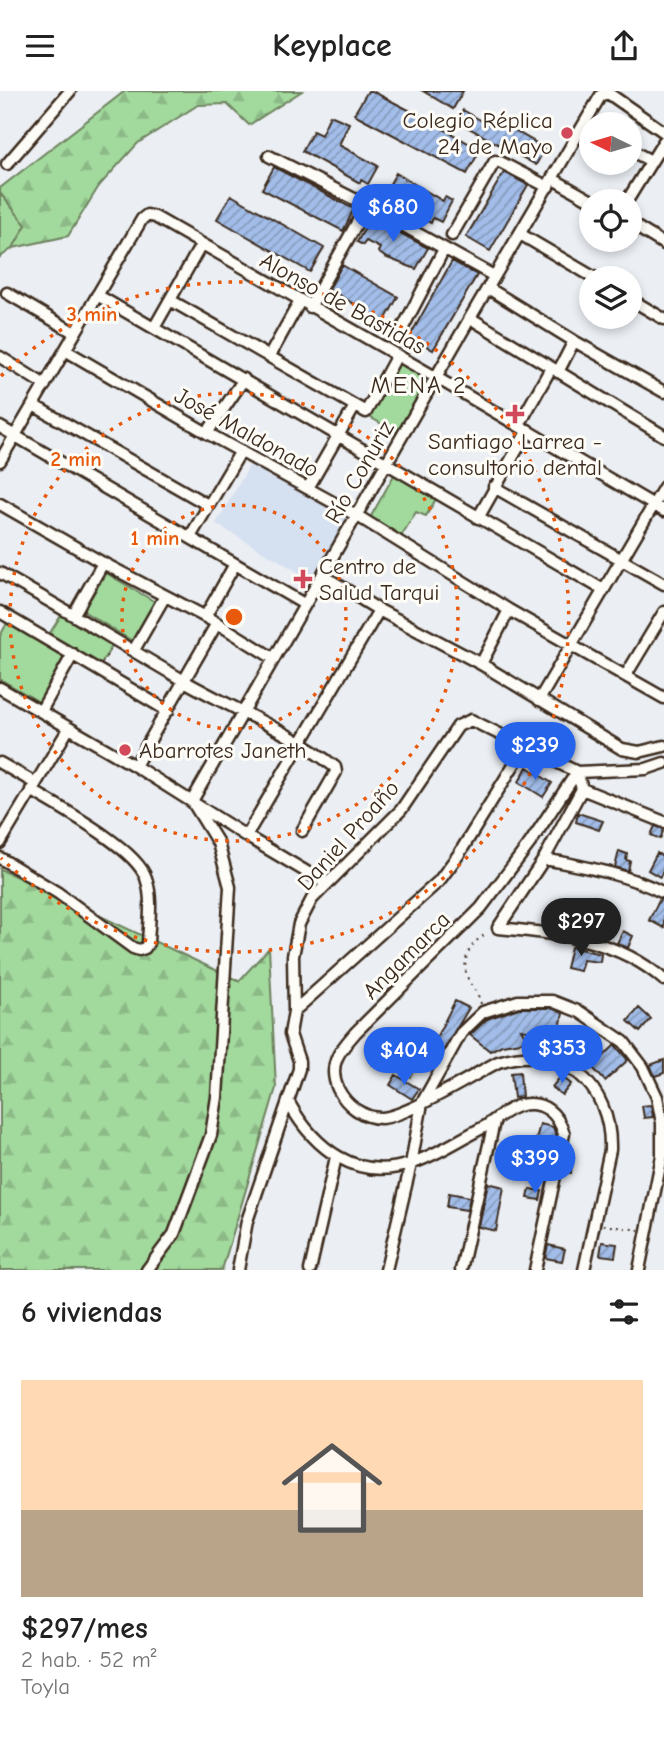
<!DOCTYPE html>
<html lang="es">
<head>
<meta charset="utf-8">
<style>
  body { margin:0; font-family:"Comic Neue",sans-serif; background:#f6f6f6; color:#222; height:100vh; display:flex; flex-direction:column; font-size:26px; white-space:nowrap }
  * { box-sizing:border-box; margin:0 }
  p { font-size:23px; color:#767676 }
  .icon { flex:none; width:38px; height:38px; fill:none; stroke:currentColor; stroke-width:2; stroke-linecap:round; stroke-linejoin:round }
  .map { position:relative; height:1179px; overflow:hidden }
  .panel { display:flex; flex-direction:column; background:#fff; flex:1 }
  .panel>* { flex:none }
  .needle { width:46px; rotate:275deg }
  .controls { position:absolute; left:579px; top:21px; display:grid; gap:14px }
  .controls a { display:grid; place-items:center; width:63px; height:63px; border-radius:50%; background:#fff; box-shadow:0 4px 10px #0003; font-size:35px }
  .price { position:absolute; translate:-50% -60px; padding:0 16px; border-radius:24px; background:#2563eb; color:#fff; font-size:23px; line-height:46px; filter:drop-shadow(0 2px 4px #0008) }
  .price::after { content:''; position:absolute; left:50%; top:42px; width:21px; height:16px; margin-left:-10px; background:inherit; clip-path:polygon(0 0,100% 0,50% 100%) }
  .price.selected { background:#222; color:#fff }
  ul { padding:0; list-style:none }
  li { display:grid; align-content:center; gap:14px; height:371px; padding:0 21px }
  li span { display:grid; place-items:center; height:217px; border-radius:0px; color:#555 }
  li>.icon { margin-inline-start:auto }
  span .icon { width:126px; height:126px; fill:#fffc; stroke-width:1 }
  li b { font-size:30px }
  h2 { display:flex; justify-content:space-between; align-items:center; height:84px; padding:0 21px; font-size:30px }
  header { display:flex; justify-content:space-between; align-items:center; height:91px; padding:0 21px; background:#fff; font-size:32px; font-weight:700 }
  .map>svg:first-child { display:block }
  .built { fill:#d5e0f1 }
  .green { fill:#a2d99d; stroke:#6e825e; stroke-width:2 }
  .forest { fill:url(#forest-firs); stroke:#6e825e; stroke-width:2 }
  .building { fill:url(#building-hatch); stroke:#3b2a1e; stroke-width:2 }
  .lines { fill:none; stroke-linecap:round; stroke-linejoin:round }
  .minor-casing { stroke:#3b2a1e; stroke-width:15 }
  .path { stroke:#3b2a1e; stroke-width:2; stroke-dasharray:2 5; stroke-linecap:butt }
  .minor { stroke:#fdfcf7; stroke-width:10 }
  .ring { fill:none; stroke:#e8590c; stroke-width:3.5; stroke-dasharray:3.5 7 }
  .poi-dot { fill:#d1495b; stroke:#fdfcf7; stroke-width:2.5 }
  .labels { text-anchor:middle; stroke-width:6; stroke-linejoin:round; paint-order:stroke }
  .poi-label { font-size:23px; fill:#3b2a1e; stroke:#fdfcf7; text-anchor:start }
  .street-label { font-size:23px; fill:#3b2a1e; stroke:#fdfcf7 }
  .neighbourhood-label { font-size:24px; letter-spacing:2px; fill:#3b2a1e; stroke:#fdfcf7 }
  .centre { fill:#e8590c; stroke:#fdfcf7; stroke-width:3.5 }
  .ring-label { font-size:21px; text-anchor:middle; font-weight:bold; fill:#e8590c; stroke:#fdfcf7; stroke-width:6; stroke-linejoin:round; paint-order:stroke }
</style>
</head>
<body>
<header><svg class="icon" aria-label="menu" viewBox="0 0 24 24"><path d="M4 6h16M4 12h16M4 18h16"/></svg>Keyplace<svg class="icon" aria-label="share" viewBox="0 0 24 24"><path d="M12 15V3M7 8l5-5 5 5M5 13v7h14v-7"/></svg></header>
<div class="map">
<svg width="664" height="1179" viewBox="0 0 664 1179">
  <defs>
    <pattern id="forest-firs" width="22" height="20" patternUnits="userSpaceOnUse" patternTransform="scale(1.75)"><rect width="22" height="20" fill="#a2d99d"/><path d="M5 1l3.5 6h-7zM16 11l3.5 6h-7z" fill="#8cba87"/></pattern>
    <pattern id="building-hatch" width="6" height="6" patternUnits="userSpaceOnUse" patternTransform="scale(1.75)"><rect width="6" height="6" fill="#a2bde9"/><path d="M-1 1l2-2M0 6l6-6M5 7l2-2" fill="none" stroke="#859abc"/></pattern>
  </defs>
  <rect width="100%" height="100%" fill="#ebeff4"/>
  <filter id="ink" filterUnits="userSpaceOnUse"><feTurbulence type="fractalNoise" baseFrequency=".0143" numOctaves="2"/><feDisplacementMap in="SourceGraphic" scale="14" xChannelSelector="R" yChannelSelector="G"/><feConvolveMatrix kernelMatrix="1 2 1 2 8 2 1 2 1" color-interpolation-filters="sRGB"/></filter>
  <g filter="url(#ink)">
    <!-- built -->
    <path class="built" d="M252 370 348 427 312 489 216 433Z"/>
    <!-- green -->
    <path class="green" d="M0 102 27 134 13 157 0 166Z
      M399 269 432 288 401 344 368 325Z
      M394 384 436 408 426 425 416 421 400 447 370 427Z
      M106 482 157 512 134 551 83 520Z
      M62 523 113 553 100 575 48 545Z
      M7 532 66 564 41 612 0 588V545Z
      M384 938 422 963 410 986 369 961Z"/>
    <!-- forest -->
    <path class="forest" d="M125 0H302L249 34 227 13 198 14 138 52 99 95 68 145 13 157 26 134 0 102V97Z
      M0 778 239 890 269 857 276 997 222 1179H0Z"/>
    <!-- building -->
    <path class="building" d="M368 0H372L426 28 480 59 467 83 354 23Z
      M423 0H463L453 18Z
      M463 19 487 33 491 26 545 57 536 74 456 30Z
      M330 24 349 32 339 54 378 75 368 93 361 89 360 92 302 60 313 40 321 44Z
      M274 76 354 118 343 140 262 98Z
      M504 81 528 94 490 160 466 146Z
      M396 82 443 110 445 106 452 110 441 131 433 127 431 132 382 107Z
      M231 104 324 157 310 181 217 128Z
      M371 126 428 157 416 178 385 166 378 161 380 157 366 150 363 154 357 151Z
      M452 170 477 184 433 259 410 245Z
      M342 174 398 206 384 231 329 198Z
      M527 676 552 692 543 706 519 691Z
      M578 722 603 730 599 739 576 731Z
      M655 735 664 738 660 748 651 744Z
      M619 760 627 763 626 769 630 770 628 780 615 776Z
      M657 762 664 766V777L660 786 648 779Z
      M574 808 596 811 595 821 584 819V824L572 822Z
      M660 808 664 809V837L649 829Z
      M623 840 633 845 628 857 617 852Z
      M571 856 601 863 600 871 583 869 580 880 566 877Z
      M455 910 469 917 433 977 423 972Z
      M519 917H551L563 922 558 948 549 946 550 943 521 938 528 950 502 954 490 960 470 944 487 928Z
      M639 917 651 928 640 941 628 930Z
      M615 954 628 969 605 990 592 976Z
      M664 969V982L655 985 650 974Z
      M520 981 522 1006 514 1007 511 982Z
      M396 984 419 998 412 1008 390 994Z
      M561 985 571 993 562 1004 552 996Z
      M651 1014 653 1026 644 1027 642 1015Z
      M540 1033 553 1036 556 1044 553 1057 535 1053Z
      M567 1066H572L571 1082 564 1081Z
      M488 1092 504 1096 496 1140 479 1136Z
      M530 1098 542 1100 540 1109 528 1107Z
      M449 1102 470 1106 467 1119 447 1116Z
      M602 1151 617 1153 615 1166 600 1164Z
      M548 1154 565 1158 562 1170 545 1167Z"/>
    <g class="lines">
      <defs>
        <path id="minor" d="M630 59 651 70
          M269 65 366 114 494 185
          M7 73 70 0
          M553 88 592 110
          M627 110 664 50
          M630 132 664 153
          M520 143 595 187
          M452 144 495 70 500 71 548 96
          M488 197 574 250 664 301
          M7 202 75 242
          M97 204 602 498
          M630 208 664 228
          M170 209 366 321 397 264
          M310 216 358 130
          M470 227 664 345
          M154 237 201 154
          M398 246 444 158
          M65 259 207 342 356 424 509 519 664 607
          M0 266 45 294
          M269 266 300 210
          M558 281 574 250
          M33 314 208 414
          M519 334 551 277
          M0 336 304 513
          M207 342 244 288
          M0 370 142 128 147 124 155 126 437 287 664 420
          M494 396 664 493
          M308 397 355 315
          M0 413 103 472 217 532 273 567
          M478 427 528 339
          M190 446 241 360
          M0 482C63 517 124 555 186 591 235 619 291 641 335 676L336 681 302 740
          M322 484 379 519 481 573 622 658 639 661 664 655
          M0 521 168 620
          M74 523 103 472
          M205 526 235 473
          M134 559 165 505
          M481 573 509 519
          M626 584 664 521
          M0 597 135 675 246 745 327 793
          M539 609 664 396
          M41 620 73 563
          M0 672 35 692
          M135 675 217 532
          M577 681 530 752 481 817 356 941C340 959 327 973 338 998 346 1014 363 1027 381 1027 406 1026 473 984 498 971 562 950 612 994 610 1059L584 1179
          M577 681 646 678 664 672
          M582 698 544 768 498 837C557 842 618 848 664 889
          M192 710 470 227 601 4 608 2 664 41
          M246 745 379 519
          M0 752 69 637
          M0 767 58 802 133 857 139 859 145 857 148 852C149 830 153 808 146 787 136 757 59 716 31 699
          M544 768C586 776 626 783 664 802
          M294 920 439 790 459 763 526 654
          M289 1012C314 1057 357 1092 412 1072 437 1064 460 1048 484 1036 496 1029 507 1017 521 1014 544 1009 558 1023 564 1043L535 1179
          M147 1179 174 1143 211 1044 217 1006 230 796 218 752 192 710
          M238 1179 247 1130 299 978V970L290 943 294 920 293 865 299 833 312 808 401 719 458 635 471 629 577 681 582 698 664 731
          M310 1179 336 1066
          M386 1179 411 1073 422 1012 461 942 483 921 518 910H552L580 921 624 951 643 976 657 1006 662 1032V1065L639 1179
          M461 1179 494 1031"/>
      </defs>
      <!-- minor casing -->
      <use href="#minor" class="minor-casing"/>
      <!-- path -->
      <path class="path" d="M102 572 110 559
        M481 913C478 900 472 898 468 888 460 869 471 850 488 842
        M603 1134 639 1139"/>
      <!-- minor -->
      <use href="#minor" class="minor"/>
    </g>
  </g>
  <!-- distance rings -->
  <g class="ring">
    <circle cx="234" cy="526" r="112"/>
    <circle cx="234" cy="526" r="224"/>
    <path d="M1 285A335 335 0 1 1 1 767"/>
  </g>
  <!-- markers -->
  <g class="poi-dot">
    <circle cx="567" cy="42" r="7"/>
    <path d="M511.5 312.5h7v7h7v7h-7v7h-7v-7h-7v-7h7z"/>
    <path d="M299.5 477.5h7v7h7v7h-7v7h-7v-7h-7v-7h7z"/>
    <circle cx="125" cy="659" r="7"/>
  </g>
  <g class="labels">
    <!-- poi labels -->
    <g class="poi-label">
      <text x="553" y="37" text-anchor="end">Colegio Réplica<tspan x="553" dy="26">24 de Mayo</tspan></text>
      <text x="515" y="358" text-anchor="middle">Santiago Larrea -<tspan x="515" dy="26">consultorio dental</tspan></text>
      <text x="319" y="483">Centro de<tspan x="319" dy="26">Salud Tarqui</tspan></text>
      <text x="139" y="667">Abarrotes Janeth</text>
    </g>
    <!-- street labels -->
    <g class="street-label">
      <text transform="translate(343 212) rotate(29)" y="8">Alonso de Bastidas</text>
      <text transform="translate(247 341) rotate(29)" y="8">José Maldonado</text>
      <text transform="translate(359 381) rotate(-60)" y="8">Río Conuriz</text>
      <text transform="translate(348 744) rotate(-48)" y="8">Daniel Proaño</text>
      <text transform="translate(406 864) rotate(-45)" y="8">Angamarca</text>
    </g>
    <!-- neighbourhood labels -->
    <g class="neighbourhood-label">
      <text x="419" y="302">MENA 2</text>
    </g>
  </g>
  <circle cx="234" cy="526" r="10" class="centre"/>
  <g class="ring-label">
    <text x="92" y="230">3 min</text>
    <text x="76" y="375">2 min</text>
    <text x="155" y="454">1 min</text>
  </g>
</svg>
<div class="controls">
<a><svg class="needle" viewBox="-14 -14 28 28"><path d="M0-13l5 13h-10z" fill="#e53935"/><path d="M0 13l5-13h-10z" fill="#767676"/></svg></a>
<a><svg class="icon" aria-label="locate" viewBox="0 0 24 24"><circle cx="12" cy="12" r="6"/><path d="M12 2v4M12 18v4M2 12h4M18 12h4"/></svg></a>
<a><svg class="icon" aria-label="layers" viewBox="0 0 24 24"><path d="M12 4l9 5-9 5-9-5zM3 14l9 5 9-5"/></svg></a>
</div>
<b class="price" style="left:393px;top:153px">$680</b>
<b class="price" style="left:535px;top:691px">$239</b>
<b class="price selected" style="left:581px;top:867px">$297</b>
<b class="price" style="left:562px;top:994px">$353</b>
<b class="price" style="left:404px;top:996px">$404</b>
<b class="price" style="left:535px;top:1104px">$399</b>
</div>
<section class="panel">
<h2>6 viviendas<svg class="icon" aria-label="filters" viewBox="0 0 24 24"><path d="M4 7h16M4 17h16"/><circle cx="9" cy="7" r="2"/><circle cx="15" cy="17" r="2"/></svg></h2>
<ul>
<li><span style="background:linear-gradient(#ffd9b3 60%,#b9a48a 0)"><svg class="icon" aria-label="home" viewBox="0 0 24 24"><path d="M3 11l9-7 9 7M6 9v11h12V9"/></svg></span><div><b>$297/mes</b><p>2 hab. · 52 m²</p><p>Toyla</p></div></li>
</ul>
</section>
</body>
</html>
